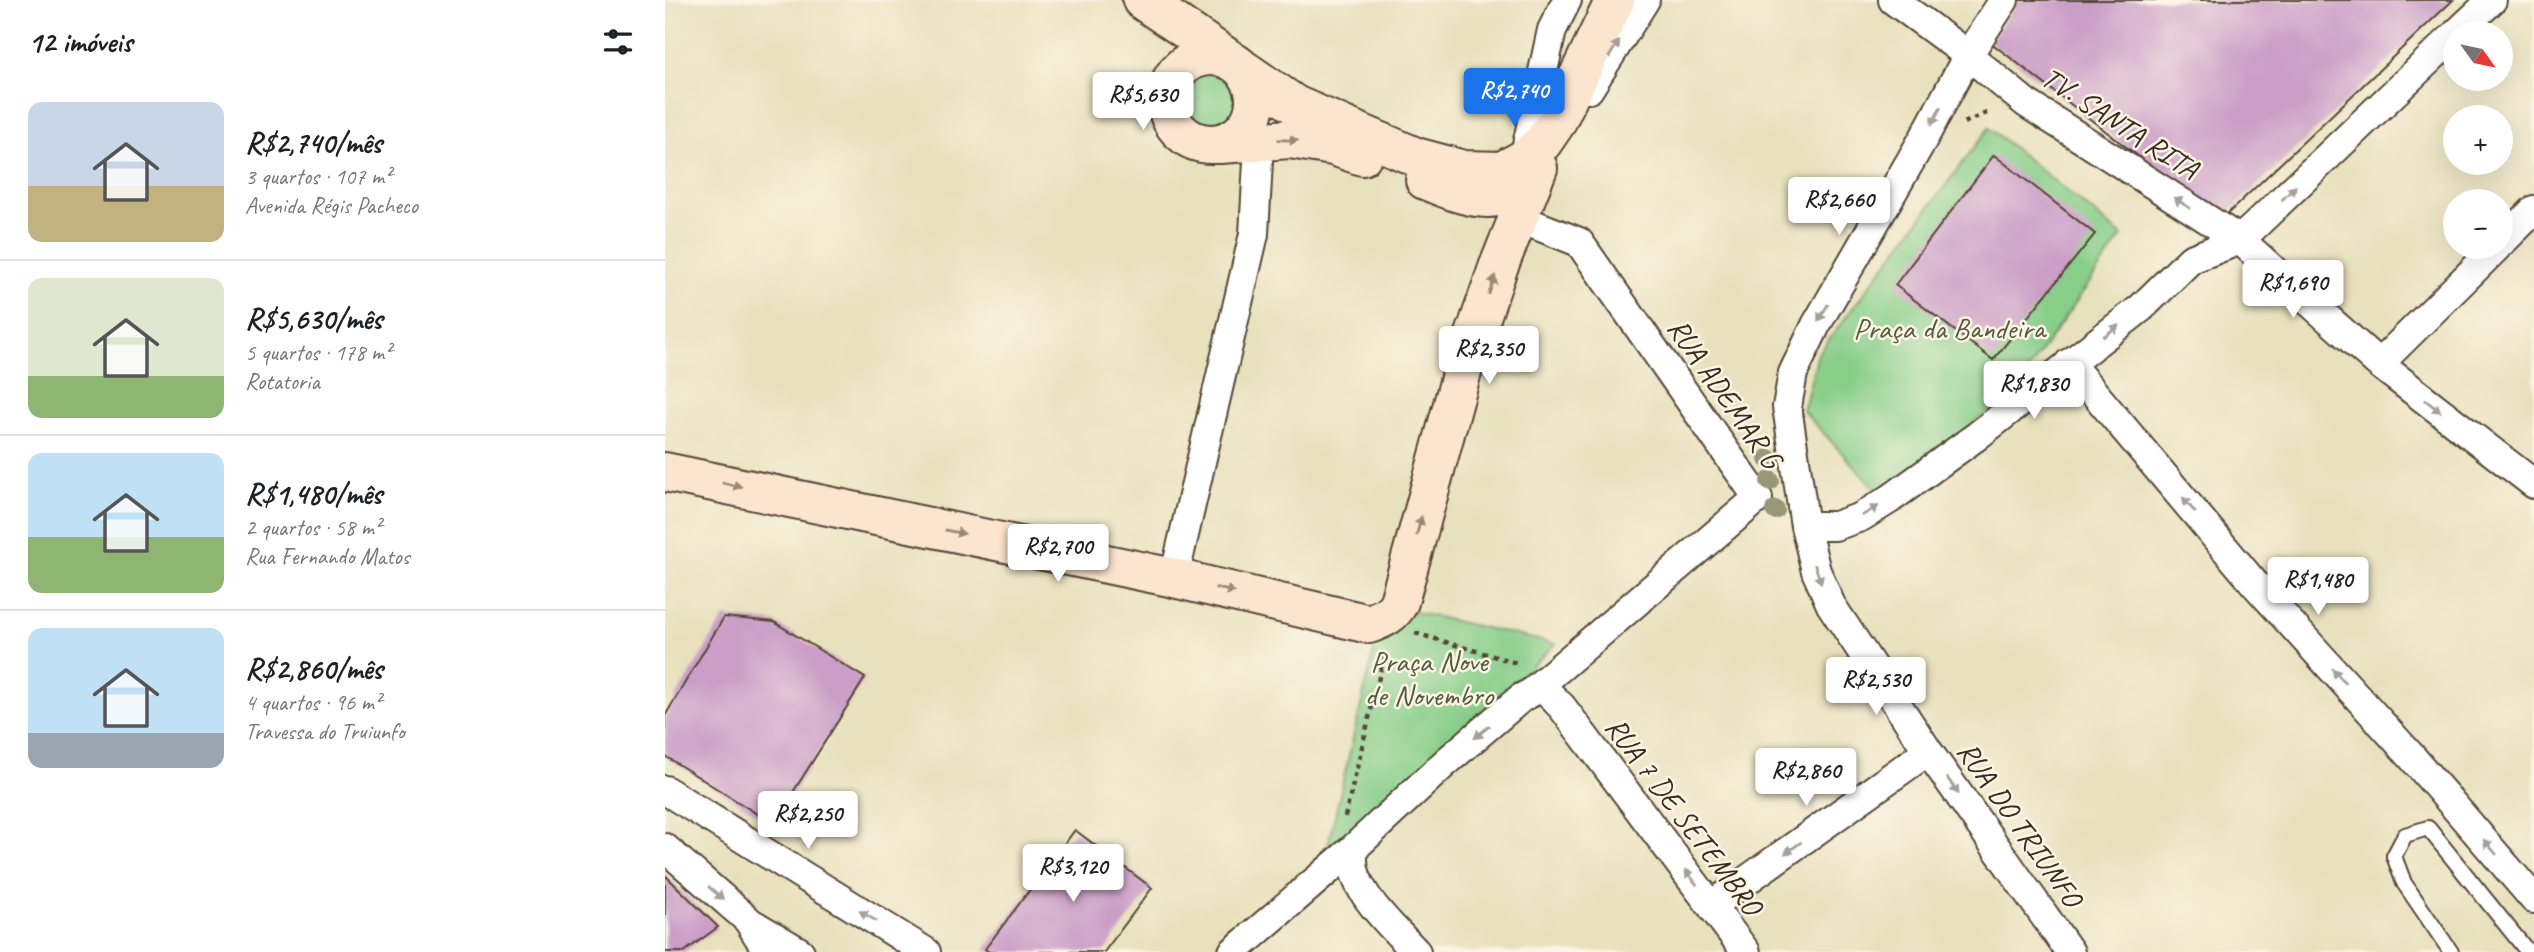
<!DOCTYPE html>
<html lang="pt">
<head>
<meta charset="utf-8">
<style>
  body { margin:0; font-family:Caveat,sans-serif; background:#f2f2f2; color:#202124; height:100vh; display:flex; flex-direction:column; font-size:26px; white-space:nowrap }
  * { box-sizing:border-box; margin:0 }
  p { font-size:23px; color:#757577 }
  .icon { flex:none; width:38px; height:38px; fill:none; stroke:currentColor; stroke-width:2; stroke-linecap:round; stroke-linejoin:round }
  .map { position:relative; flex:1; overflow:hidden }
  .details { display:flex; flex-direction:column; background:#fff; width:665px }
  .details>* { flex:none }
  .needle { width:46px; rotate:123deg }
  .controls { position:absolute; left:1778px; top:21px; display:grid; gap:14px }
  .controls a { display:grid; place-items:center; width:70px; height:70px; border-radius:50%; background:#fff; box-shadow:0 7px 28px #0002; font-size:35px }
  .price { position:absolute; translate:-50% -60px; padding:0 16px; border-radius:7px; background:#fff; color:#222; font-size:23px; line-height:46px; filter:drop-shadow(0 2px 4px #0008) }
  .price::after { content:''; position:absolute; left:50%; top:42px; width:21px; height:16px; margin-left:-10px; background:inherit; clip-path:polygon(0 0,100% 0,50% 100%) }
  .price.current { background:#1a73e8; color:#fff }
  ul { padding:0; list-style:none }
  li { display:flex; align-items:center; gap:21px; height:175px; padding:0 28px }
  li+li { border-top:2px solid #e0e0e0 }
  li span { display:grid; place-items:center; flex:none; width:196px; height:140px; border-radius:14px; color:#555 }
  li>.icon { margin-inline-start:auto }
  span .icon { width:84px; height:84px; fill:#fffc; stroke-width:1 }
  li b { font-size:30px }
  h2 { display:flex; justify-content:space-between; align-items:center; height:84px; padding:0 28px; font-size:30px }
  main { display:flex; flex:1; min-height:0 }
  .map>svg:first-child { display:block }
  .green { fill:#87ce89; stroke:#617c54; stroke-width:2 }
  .building { fill:#ca9ec7 }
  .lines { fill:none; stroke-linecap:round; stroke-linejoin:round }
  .lane-casing { stroke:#554536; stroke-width:18 }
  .street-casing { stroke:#554536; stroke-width:32 }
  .secondary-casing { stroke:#554536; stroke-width:42 }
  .path { stroke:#554536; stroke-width:4.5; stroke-dasharray:5 5; stroke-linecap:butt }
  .lane { stroke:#fff; stroke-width:14 }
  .street { stroke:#fff; stroke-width:28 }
  .secondary { stroke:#fbe5cf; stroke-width:38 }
  .tree { fill:#969777 }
  .oneway { fill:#a79f9a }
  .oneway2 { fill:#9b8876 }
  .labels { text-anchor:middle; stroke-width:5; stroke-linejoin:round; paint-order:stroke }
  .street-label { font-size:30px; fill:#3b2a1e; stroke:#fcf5e5 }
  .park-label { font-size:30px; fill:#525b3e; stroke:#fcf5e5 }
</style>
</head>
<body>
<main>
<section class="details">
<h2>12 imóveis<svg class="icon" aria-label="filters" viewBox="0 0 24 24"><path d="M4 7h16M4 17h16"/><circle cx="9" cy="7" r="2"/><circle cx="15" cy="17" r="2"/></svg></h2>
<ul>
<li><span style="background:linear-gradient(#c9d6e8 60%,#c2b280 0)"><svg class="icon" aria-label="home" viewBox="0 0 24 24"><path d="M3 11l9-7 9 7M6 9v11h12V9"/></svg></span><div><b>R$2,740/mês</b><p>3 quartos · 107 m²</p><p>Avenida Régis Pacheco</p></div></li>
<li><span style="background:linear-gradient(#dfe7d0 70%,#8fb573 0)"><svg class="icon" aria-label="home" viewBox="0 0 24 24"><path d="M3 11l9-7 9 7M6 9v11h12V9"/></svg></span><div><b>R$5,630/mês</b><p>5 quartos · 178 m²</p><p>Rotatoria</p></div></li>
<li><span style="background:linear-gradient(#bfe0f5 60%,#8fb573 0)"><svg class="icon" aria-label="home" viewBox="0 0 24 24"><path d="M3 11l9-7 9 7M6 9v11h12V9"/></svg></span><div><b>R$1,480/mês</b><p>2 quartos · 58 m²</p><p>Rua Fernando Matos</p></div></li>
<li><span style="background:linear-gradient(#bfe0f5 75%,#9aa5b1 0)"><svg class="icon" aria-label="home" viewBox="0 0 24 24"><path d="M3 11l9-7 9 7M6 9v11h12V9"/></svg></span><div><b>R$2,860/mês</b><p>4 quartos · 96 m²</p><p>Travessa do Truiunfo</p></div></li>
</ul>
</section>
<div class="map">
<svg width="1869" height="952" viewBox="0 0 1869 952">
  <rect width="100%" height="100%" fill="#fcf5e5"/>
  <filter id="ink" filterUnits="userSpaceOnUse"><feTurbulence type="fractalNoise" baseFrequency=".0143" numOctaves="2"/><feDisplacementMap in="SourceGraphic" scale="14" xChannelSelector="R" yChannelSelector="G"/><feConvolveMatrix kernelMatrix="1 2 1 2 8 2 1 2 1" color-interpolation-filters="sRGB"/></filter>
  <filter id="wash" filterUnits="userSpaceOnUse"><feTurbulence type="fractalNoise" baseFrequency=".00686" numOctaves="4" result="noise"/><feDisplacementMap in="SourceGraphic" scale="28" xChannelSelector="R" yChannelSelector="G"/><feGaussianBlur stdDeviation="1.57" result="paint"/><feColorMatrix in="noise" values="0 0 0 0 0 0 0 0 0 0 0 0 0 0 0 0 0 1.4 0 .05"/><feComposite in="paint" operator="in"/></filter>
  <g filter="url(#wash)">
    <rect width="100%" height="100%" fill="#e8e1bd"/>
    <!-- green -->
    <path class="green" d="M536 56 591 95C577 206 437 104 536 56Z
      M1324 128 1457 236 1347 393 1216 495 1138 411 1153 354Z
      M745 611 891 644 661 853 710 646Z"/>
    <g id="blocks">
      <!-- building -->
      <path class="building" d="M1353 0H1788L1556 220 1325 42Z
        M1329 155 1430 234 1328 360 1230 285Z
        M59 617 109 622 200 678 108 824 0 756V716Z
        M410 830 487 888 439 952H324L320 949Z
        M0 875 53 927 19 952H0Z"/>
    </g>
  </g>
  <g filter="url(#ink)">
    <use href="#blocks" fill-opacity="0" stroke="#554536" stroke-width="2"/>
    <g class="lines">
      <defs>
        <path id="lane" d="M1786 952 1739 883 1729 856 1740 835 1763 828 1863 952"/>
        <path id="street" d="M1228 0 1303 55 1361 103 1575 240 1714 364 1869 484
          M1339 0 1303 55 1261 134 1151 325 1128 373 1122 407 1140 526 1151 571 1166 605 1263 751 1405 952
          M1792 33 1827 0
          M924 89 980 0
          M859 159 887 30 902 0
          M853 218 914 242 1093 498 870 689
          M1836 243 1869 210
          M1404 363 1589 583 1746 756 1869 899
          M1714 364 1832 247
          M1140 526H1170L1196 517 1225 499 1312 436 1476 308 1526 259 1575 240 1790 35
          M509 578 589 234 593 161
          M0 790 261 952
          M0 848 83 920 103 952
          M1047 905 1263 751
          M88 924 135 952
          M568 952 690 847
          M751 952C728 927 677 884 690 847L780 763 856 698 873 689 880 690 897 707 1081 952"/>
        <path id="secondary" d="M477 0 564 59
          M502 100a44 44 0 1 1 88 0a44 44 0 1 1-88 0Z
          M579 70 630 105 751 157 799 170 837 171 859 159 878 142 891 123 950 0
          M555 144 625 139 668 146 697 156
          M760 180C794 194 836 213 865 178
          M0 472 509 578 704 624C717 619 728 615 734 602L796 375 833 268 873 168"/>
      </defs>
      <!-- lane casing -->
      <use href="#lane" class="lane-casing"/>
      <!-- street casing -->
      <use href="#street" class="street-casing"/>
      <!-- secondary casing -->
      <use href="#secondary" class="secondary-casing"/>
      <!-- path -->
      <path class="path" d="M1299 123 1326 111
        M750 633 855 664
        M680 817 720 652"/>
      <!-- lane -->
      <use href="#lane" class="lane"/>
      <!-- street -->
      <use href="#street" class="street"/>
      <!-- secondary -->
      <use href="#secondary" class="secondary"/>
    </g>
    <!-- trees -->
    <g class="tree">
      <circle cx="1103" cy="459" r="10"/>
      <circle cx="1105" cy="481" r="10"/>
      <circle cx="1110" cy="510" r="10"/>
    </g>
    <!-- one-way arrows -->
    <defs><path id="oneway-solid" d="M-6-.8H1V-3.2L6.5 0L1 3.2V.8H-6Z" transform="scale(1.75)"/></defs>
    <g class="oneway">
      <use href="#oneway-solid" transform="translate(949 49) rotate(-58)"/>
      <use href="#oneway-solid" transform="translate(1271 116) rotate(118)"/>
      <use href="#oneway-solid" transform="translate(1624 193) rotate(-44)"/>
      <use href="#oneway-solid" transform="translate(1517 203) rotate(-147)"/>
      <use href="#oneway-solid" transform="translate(1158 313) rotate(120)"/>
      <use href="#oneway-solid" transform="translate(1446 331) rotate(-37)"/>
      <use href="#oneway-solid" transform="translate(1768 406) rotate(38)"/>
      <use href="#oneway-solid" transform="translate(1524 505) rotate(-130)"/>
      <use href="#oneway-solid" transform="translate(1205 511) rotate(-30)"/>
      <use href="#oneway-solid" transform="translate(1153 574) rotate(70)"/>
      <use href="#oneway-solid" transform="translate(1674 676) rotate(-132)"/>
      <use href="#oneway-solid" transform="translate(817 732) rotate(140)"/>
      <use href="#oneway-solid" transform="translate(1288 786) rotate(55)"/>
      <use href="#oneway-solid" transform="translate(1825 847) rotate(-131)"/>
      <use href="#oneway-solid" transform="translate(1128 848) rotate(145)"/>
      <use href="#oneway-solid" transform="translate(1026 877) rotate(-127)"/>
      <use href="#oneway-solid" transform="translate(51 893) rotate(41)"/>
      <use href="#oneway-solid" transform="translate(203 916) rotate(-149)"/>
    </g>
    <g class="oneway2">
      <use href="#oneway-solid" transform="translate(623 140) rotate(2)"/>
      <use href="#oneway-solid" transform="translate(827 285) rotate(-71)"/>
      <use href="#oneway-solid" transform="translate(67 485) rotate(12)"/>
      <use href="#oneway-solid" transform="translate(754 526) rotate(-75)"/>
      <use href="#oneway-solid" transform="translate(290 532) rotate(12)"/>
      <use href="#oneway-solid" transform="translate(560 590) rotate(13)"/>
    </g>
  </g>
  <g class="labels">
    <!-- street labels -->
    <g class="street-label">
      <text transform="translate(1455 123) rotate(33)" y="10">TV. SANTA RITA</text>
      <text transform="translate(1060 393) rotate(55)" y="10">RUA ADEMAR G</text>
      <text transform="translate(1019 816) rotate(53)" y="10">RUA 7 DE SETEMBRO</text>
      <text transform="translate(1355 824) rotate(55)" y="10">RUA DO TRIUNFO</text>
    </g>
    <!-- park labels -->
    <g class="park-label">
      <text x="1284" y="338">Praça da Bandeira</text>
      <text x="764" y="671">Praça Nove<tspan x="764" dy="34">de Novembro</tspan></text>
    </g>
  </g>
</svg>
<div class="controls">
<a><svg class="needle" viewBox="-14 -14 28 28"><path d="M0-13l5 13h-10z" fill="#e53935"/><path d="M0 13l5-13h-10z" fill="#757577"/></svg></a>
<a>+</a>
<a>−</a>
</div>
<b class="price current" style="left:849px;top:128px">R$2,740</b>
<b class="price" style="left:478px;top:132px">R$5,630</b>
<b class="price" style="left:1174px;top:237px">R$2,660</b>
<b class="price" style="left:1628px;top:320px">R$1,690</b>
<b class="price" style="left:824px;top:386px">R$2,350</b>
<b class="price" style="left:1369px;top:421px">R$1,830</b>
<b class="price" style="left:393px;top:584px">R$2,700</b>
<b class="price" style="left:1653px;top:617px">R$1,480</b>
<b class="price" style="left:1211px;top:717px">R$2,530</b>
<b class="price" style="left:1141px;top:808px">R$2,860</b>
<b class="price" style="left:143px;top:851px">R$2,250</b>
<b class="price" style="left:408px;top:904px">R$3,120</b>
</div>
</main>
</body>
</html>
